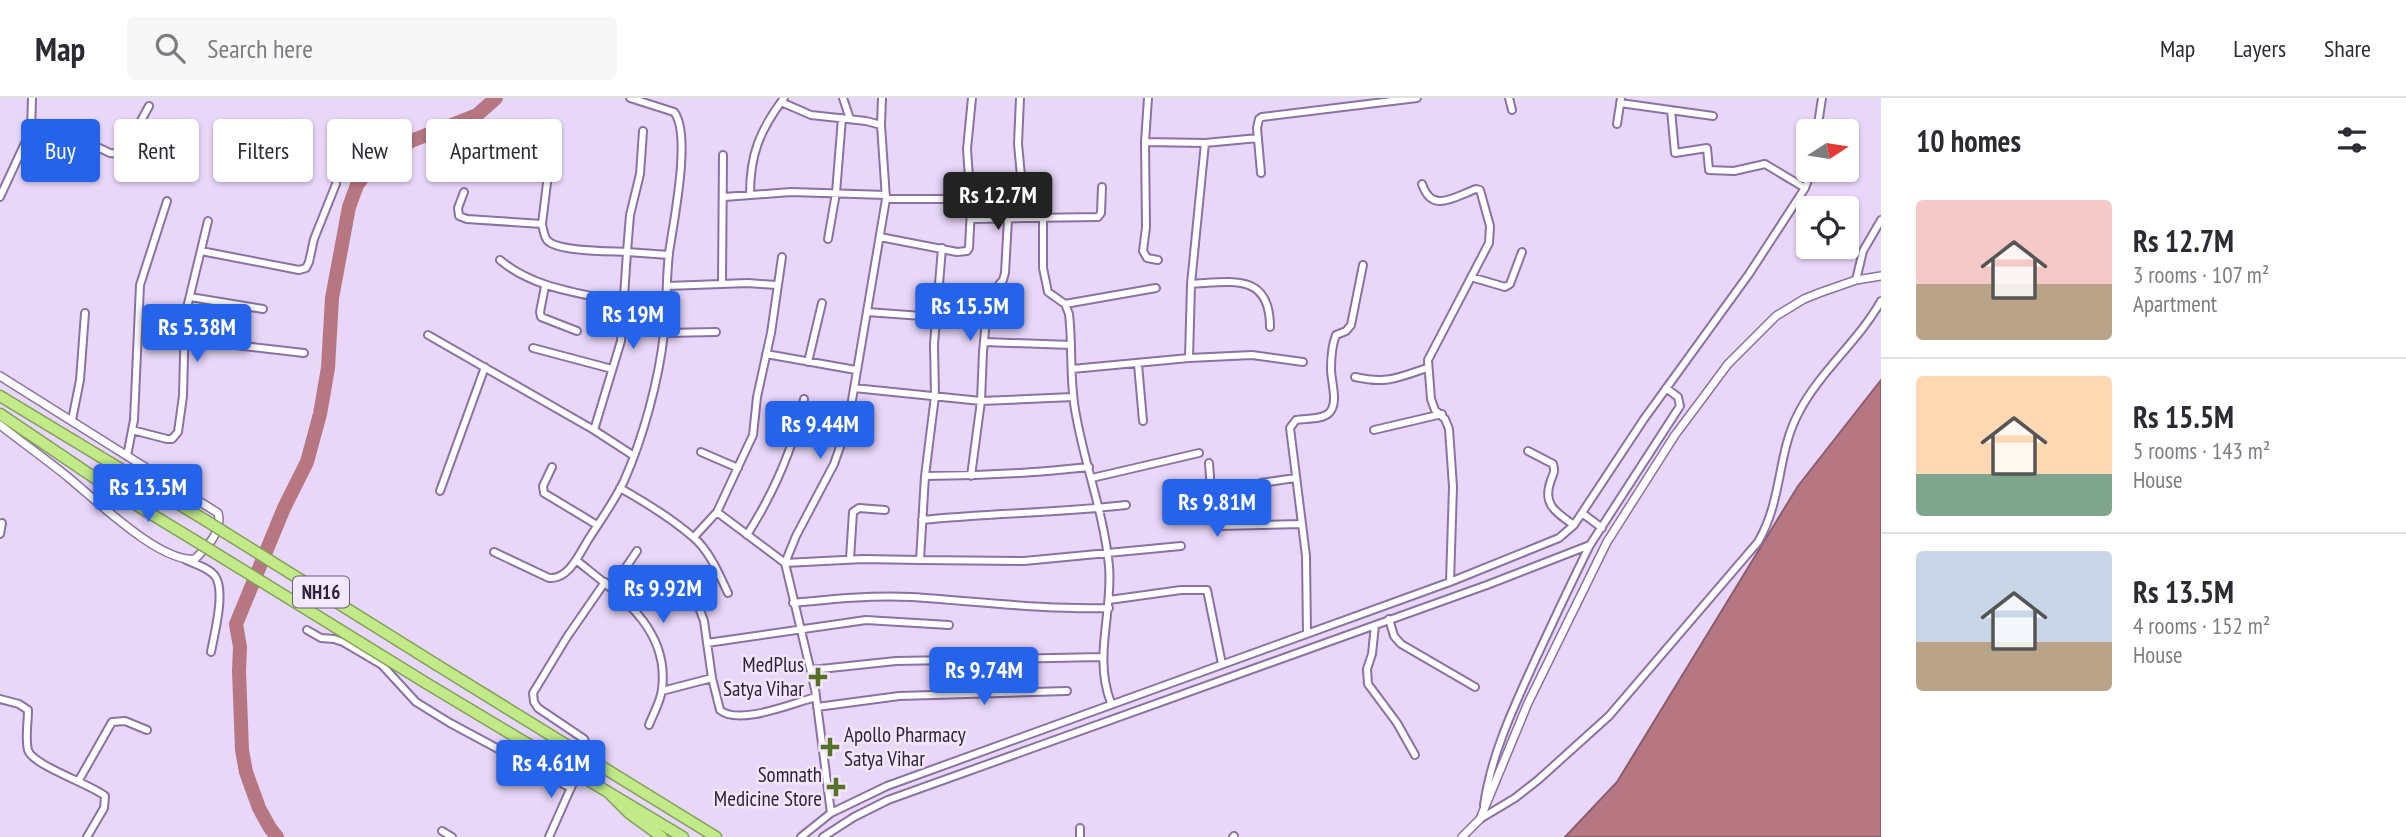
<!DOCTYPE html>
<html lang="en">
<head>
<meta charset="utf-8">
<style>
  body { margin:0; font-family:"PT Sans Narrow",sans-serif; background:#f7f7f7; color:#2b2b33; height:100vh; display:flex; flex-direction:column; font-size:26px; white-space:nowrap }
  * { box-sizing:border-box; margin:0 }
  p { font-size:23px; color:#7c7c81 }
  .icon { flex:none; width:38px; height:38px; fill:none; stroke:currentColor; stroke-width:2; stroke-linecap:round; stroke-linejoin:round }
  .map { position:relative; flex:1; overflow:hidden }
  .side { display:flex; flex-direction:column; background:#fff; width:525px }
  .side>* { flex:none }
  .top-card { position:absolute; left:21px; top:21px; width:665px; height:63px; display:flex; gap:14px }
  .needle { width:46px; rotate:78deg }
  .controls { position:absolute; left:1796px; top:21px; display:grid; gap:14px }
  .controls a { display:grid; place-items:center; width:63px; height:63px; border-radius:7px; background:#fff; box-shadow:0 2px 5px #0004; font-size:35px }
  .price { position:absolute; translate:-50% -60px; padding:0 16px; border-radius:7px; background:#2563eb; color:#fff; font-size:23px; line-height:46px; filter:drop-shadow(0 2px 4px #0008) }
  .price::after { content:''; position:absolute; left:50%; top:42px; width:21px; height:16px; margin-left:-10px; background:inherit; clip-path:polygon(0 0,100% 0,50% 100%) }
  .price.current { background:#222; color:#fff }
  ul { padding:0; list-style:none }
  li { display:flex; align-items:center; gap:21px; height:175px; padding:0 35px }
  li+li { border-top:2px solid #e1e1e2 }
  li span { display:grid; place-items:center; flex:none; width:196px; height:140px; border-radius:7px; color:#555 }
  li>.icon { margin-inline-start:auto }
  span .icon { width:84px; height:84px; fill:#fffc; stroke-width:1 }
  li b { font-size:30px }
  h2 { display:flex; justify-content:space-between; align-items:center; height:84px; padding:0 35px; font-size:30px }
  .pill { padding:0 24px; border-radius:7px; background:#fff; box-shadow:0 2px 5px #0004; font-size:24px; line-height:63px }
  .pill.current { background:#2563eb; color:#fff }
  header { display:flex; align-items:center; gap:42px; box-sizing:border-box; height:98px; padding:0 35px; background:#fff; border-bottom:2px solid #e1e1e2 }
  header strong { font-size:33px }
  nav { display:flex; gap:38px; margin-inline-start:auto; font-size:24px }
  .search { width:490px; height:63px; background:#f7f7f7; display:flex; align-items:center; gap:18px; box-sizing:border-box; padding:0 24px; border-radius:7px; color:#7c7c81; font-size:26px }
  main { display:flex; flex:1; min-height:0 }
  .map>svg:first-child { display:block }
  .water { fill:#b67682; stroke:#8d5d6c; stroke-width:2 }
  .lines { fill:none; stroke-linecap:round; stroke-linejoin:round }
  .river { stroke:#b67682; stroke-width:14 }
  .minor-tunnel { stroke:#c3b3d2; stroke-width:6; stroke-dasharray:6 3; stroke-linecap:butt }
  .minor-casing { stroke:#8c71a4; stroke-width:10 }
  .tertiary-casing { stroke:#8c71a4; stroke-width:10 }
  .trunk-casing { stroke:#84a059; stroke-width:13 }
  .minor { stroke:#fff; stroke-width:6 }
  .tertiary { stroke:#fff; stroke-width:7 }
  .trunk { stroke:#c2ea88; stroke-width:10 }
  .trunk-bridge-casing { stroke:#84a059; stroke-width:13; stroke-linecap:butt }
  .trunk-bridge { stroke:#c2ea88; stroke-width:10 }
  .poi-dot { fill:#557226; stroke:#f2e7fe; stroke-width:2.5 }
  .labels { text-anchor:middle; stroke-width:5; stroke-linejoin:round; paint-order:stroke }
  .shield { fill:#f2e7fe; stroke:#695e73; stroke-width:2 }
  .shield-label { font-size:19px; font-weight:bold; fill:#2e2338 }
  .poi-label { font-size:21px; fill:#2e2338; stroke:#f2e7fe; text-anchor:end }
</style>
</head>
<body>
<header>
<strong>Map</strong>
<div class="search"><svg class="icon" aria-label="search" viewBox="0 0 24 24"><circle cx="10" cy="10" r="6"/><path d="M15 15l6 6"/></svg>Search here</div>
<nav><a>Map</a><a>Layers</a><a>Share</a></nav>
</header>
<main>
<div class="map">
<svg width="1881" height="739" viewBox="0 0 1881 739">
  <rect width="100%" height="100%" fill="#e8d7f9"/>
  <!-- water -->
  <path class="water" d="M1881 282V739H1565L1617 684 1798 388Z"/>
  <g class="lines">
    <!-- river -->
    <path class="river" d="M277 739 270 730 259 710 246 674 242 652 239 573 240 549 236 526 284 410 307 364 320 316 328 270 332 200 349 109 357 87 371 68 411 43 477 17 496 0"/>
    <!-- minor-tunnel -->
    <path class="minor-tunnel" d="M569 671 581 647"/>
    <defs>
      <path id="minor" d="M843 0 850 21
        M1020 0 1018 46 1025 120 1098 119 1101 115 1102 89
        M1509 0 1512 12
        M781 4 811 17 866 23 881 27
        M1620 5 1713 18
        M1671 12 1675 55 1707 50 1709 72 1734 73 1765 66 1805 90
        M33 25 57 30 110 55 119 56 125 52 149 8
        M1617 26 1621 0
        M554 27 542 126C543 131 544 138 547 142 557 154 611 153 627 154L630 117 640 76 643 33
        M1817 33 1822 0
        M1145 44 1146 129 1143 153 1147 160 1158 162
        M1205 45 1258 40
        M1261 75 1257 30 1259 21 1262 19 1417 0
        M1422 86C1432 116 1454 99 1476 91L1480 92 1490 128 1489 145 1428 262 1431 301 1435 312 1445 321 1449 331 1453 389 1450 484
        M464 94 458 110 459 118 467 121 542 126
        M750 96C750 56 760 32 784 0
        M0 99 31 32 32 0
        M724 99 791 94 886 97
        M886 101H971
        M971 121 1025 120
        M1043 121V170L1048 194 1065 206 1069 216C1073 249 1069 284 1076 317 1085 368 1104 416 1109 468 1113 516 1093 558 1111 605
        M880 139 957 154 967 153 969 150 971 109 967 51 972 0
        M828 141 836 95 842 20
        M201 153 299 172 306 170 309 164 314 141 336 86
        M500 162C534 191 582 195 624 205
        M1471 179 1505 189 1510 186 1522 154
        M1856 182 1863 153 1881 122
        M722 185 723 57
        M1191 186C1231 184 1270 174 1270 229
        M545 188 540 214 541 219 577 233
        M667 188 748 185 776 187
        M190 199 263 211
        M1065 206 1156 190
        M867 214 936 219
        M664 235 716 234
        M428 237 594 332
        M184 241 304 255
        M984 244 1071 247
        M533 250 612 271
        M766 256 856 272
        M1189 260 1252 257 1303 264
        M808 264 822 205
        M1138 266 1143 323
        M1072 271 1189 260 1191 186 1205 45 1145 44 1148 0
        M1355 279C1387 286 1397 280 1427 270
        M854 290 981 303 1073 299
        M72 322 80 282 85 215
        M132 332 167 341H172L178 334 183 298 185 218 208 123
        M1374 332 1442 316
        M1528 353 1553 366C1555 373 1554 375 1551 382 1542 406 1555 414 1574 427
        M701 354 738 370
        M127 358 134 322 140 187 167 103
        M634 358 594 332 621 243 627 154 669 157
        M1209 365 1213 420 1217 428 1301 426
        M552 369 543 388 544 395 597 427
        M1089 369C1034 375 980 378 925 378L920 462 1024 463 1181 448
        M925 378 935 298 934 246 942 150
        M971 378 981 303 983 254 988 200 1003 182 1005 175 1008 121
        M1092 380 1199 355
        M1261 385 1295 380
        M620 390C645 404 671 420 693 439 709 452 719 476 728 495
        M440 393 485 269
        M717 414 785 465 863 461 920 462
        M1582 415 1602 430
        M922 422C990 415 1058 415 1126 407
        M0 436 2 425
        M747 437C773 396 794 348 804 301
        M694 439 717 414 753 337 757 299 771 235 782 159
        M494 454 549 480C568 482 579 457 588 442 600 423 614 404 624 383 643 340 659 282 664 235 667 209 666 182 669 155 673 126 692 36 674 14L630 0
        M850 461 853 414 859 410 885 412
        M186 462C195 466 209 470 215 478 226 493 214 537 211 554
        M576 462C618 496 670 530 662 591 661 603 653 616 649 627
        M612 490 637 453
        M693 493 704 523 712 580
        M1109 502 1181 492H1207L1222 566
        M793 505C832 501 872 497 911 499 977 503 1042 512 1109 510
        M1389 521 1394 538 1401 546 1475 589
        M1375 527 1372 556 1367 571 1368 586 1397 625 1415 657
        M307 532 321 540 334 541 343 544 382 567 416 604 450 625 571 690
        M1307 536 1306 458 1290 330 1296 322C1305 320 1322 322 1329 315 1339 306 1331 283 1331 271 1331 259 1332 247 1336 237L1346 233 1351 227 1363 167
        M707 545 866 522 949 527
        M811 572 896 563 1102 559
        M662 593 712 580 720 612C739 628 793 605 816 599
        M0 601 19 606 28 612C28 625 25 640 28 652 32 667 90 686 105 698L104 710 87 739
        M817 609 899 598 1067 593
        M586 659 588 650 584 641 538 610 534 604 533 595 567 539 605 484
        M79 682 112 624 125 623 147 632
        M565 687 568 683 567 676
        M1484 707C1491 658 1512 613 1532 569 1551 528 1570 487 1590 447
        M831 715 815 591 785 465 796 438 834 366 848 326 886 101 881 27 882 0
        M1480 721 1515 700 1538 682 1609 618 1758 444C1783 401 1777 356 1798 316 1819 274 1858 244 1881 203
        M1080 730V739
        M442 733 452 739
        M549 739 577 676
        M801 739 831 715 887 688 1450 484 1559 440 1574 427 1644 321 1749 176 1805 90 1812 72
        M823 739 854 719 888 702 1487 487 1590 447 1680 308 1678 299 1666 290
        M1233 739 1234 738"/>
      <path id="tertiary" d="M0 278 218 415C223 433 207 449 195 461 160 465 96 402 69 380 47 362 23 345 0 327
        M1462 739 1480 721 1528 605 1607 444 1675 337 1699 305 1728 266 1776 218 1804 201 1819 195 1856 182 1881 178"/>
      <path id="trunk" d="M0 298 205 422
        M0 316 120 397 194 442
        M437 567 716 739
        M426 585 683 739
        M611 697 629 715 662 739"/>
    </defs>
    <!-- minor casing -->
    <use href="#minor" class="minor-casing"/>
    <!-- tertiary casing -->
    <use href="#tertiary" class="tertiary-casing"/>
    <!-- trunk casing -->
    <use href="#trunk" class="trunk-casing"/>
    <!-- minor -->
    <use href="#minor" class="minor"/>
    <!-- tertiary -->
    <use href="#tertiary" class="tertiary"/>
    <!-- trunk -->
    <use href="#trunk" class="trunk"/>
    <defs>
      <path id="trunk-bridge" d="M205 422 437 567
        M194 442 426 585"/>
    </defs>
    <!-- trunk-bridge casing -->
    <use href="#trunk-bridge" class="trunk-bridge-casing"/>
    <!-- trunk-bridge -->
    <use href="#trunk-bridge" class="trunk-bridge"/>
  </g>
  <!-- markers -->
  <g class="poi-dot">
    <path d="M814.5 568.5h7v7h7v7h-7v7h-7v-7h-7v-7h7z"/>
    <path d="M826.5 638.5h7v7h7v7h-7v7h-7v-7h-7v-7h7z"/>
    <path d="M832.5 678.5h7v7h7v7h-7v7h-7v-7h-7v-7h7z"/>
  </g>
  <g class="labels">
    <!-- shield labels -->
    <rect class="shield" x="293" y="478.5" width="56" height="31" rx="5"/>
    <g class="shield-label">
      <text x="321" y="501">NH16</text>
    </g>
    <!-- poi labels -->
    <g class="poi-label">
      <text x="804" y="574">MedPlus<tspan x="804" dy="24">Satya Vihar</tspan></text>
      <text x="844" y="644" text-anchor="start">Apollo Pharmacy<tspan x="844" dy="24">Satya Vihar</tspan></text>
      <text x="822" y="684">Somnath<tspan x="822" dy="24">Medicine Store</tspan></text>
    </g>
  </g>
</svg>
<div class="controls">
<a><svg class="needle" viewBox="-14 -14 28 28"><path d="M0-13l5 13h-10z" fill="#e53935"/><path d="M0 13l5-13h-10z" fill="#7c7c81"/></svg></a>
<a><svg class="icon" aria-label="locate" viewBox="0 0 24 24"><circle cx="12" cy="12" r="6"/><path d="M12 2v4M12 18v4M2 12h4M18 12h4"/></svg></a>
</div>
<b class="price current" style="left:998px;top:134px">Rs 12.7M</b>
<b class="price" style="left:970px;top:245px">Rs 15.5M</b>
<b class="price" style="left:633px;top:253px">Rs 19M</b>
<b class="price" style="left:197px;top:266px">Rs 5.38M</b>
<b class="price" style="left:820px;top:363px">Rs 9.44M</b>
<b class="price" style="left:148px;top:426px">Rs 13.5M</b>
<b class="price" style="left:1217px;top:441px">Rs 9.81M</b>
<b class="price" style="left:663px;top:527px">Rs 9.92M</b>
<b class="price" style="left:984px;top:609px">Rs 9.74M</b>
<b class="price" style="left:551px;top:702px">Rs 4.61M</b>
<div class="top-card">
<a class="pill current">Buy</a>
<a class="pill">Rent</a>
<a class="pill">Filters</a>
<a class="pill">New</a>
<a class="pill">Apartment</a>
</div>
</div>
<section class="side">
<h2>10 homes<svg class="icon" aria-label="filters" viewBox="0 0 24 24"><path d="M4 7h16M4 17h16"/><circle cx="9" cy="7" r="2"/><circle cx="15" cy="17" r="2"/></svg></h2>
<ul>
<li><span style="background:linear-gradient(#f6c9c9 60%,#b9a48a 0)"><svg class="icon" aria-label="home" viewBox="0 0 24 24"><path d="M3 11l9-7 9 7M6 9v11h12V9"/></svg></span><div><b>Rs 12.7M</b><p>3 rooms · 107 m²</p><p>Apartment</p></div></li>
<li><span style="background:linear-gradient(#ffd9b3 70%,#7fa58c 0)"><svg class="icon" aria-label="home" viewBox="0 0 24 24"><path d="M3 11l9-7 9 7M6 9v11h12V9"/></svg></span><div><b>Rs 15.5M</b><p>5 rooms · 143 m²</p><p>House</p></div></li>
<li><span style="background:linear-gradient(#c9d6e8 65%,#b9a48a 0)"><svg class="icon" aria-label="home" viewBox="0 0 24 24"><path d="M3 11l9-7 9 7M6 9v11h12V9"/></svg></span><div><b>Rs 13.5M</b><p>4 rooms · 152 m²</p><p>House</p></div></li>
</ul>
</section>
</main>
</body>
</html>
